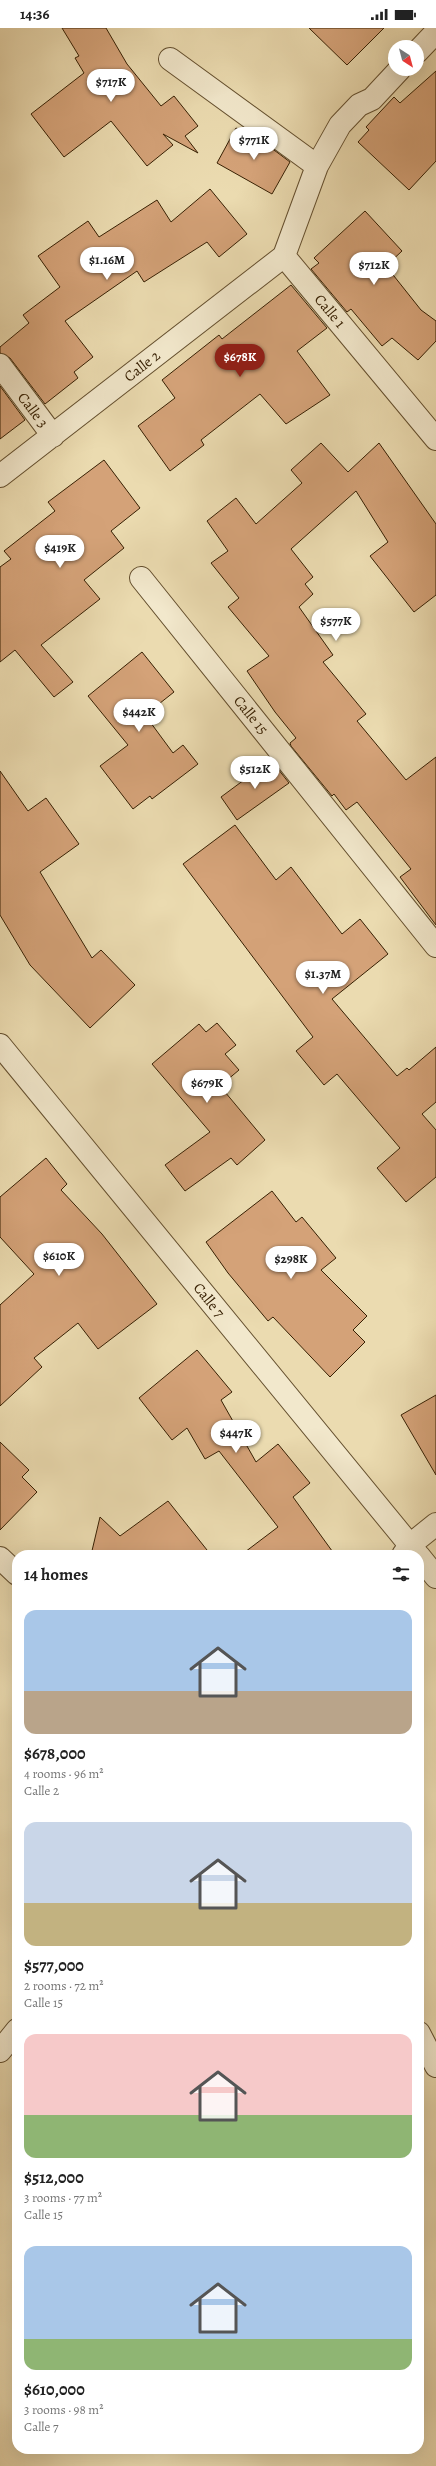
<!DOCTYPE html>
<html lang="en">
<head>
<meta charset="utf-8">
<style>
  body { margin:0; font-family:Alegreya,serif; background:#f2f2f2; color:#222; height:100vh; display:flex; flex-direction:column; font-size:15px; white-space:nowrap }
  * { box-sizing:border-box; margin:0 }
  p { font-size:13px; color:#767676 }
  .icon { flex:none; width:22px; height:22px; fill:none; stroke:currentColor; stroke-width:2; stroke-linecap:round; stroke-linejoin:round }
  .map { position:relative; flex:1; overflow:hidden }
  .panel { position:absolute; left:12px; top:1522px; width:412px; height:904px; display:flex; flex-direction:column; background:#fff; border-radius:16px; box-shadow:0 4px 16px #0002 }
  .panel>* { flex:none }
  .needle { width:26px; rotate:144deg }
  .controls { position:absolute; left:388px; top:12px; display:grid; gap:8px }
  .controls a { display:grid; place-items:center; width:36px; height:36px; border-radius:50%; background:#fff; box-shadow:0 4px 16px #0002; font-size:20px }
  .price { position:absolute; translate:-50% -34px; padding:0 9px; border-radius:14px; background:#fff; color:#222; font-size:13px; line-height:26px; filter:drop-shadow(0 1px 2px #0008) }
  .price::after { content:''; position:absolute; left:50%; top:24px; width:12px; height:9px; margin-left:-6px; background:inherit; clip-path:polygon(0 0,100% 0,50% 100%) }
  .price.active { background:#8f2418; color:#fff }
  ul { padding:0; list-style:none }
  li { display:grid; align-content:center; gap:8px; height:212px; padding:0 12px }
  li span { display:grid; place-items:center; height:124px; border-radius:12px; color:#555 }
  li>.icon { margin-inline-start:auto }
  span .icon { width:72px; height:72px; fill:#fffc; stroke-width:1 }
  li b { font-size:17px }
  h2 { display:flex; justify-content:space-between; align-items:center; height:48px; padding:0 12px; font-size:17px }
  .status { display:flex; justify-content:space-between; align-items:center; height:28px; padding:0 20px; background:#fff; direction:ltr }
  .status svg { height:11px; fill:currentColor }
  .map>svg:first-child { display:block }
  .building { fill:#d4a278; stroke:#372003 }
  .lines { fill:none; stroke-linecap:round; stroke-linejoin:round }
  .minor-casing { stroke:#644f2e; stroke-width:24 }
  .minor { stroke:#f2e8cc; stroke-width:22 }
  .labels { text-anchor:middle; stroke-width:3; stroke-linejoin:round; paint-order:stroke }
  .street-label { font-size:15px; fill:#372003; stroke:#f2e8cc }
</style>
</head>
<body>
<div class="status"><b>14:36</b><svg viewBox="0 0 49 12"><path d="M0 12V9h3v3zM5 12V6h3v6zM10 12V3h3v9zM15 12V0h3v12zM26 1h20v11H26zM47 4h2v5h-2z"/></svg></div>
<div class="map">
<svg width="436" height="2438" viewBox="0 0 436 2438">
  <rect width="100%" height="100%" fill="#ebdbb0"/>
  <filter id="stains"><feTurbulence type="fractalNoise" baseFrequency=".005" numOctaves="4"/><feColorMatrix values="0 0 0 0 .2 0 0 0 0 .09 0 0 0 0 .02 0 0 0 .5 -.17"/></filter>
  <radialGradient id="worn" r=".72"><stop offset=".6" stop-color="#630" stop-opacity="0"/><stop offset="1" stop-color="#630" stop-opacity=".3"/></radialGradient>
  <!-- building -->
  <path class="building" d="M62 0H106L127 36 161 78 174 68 198 98 185 108 198 125 163 106 173 117 147 138 111 93 64 129 31 86 84 45 75 30 79 28Z
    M309 0H384L347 37Z
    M436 43V133L409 162 358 114 369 102 366 99 394 69 400 75Z
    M236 100 266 116 290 134 272 166 217 135Z
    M210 161 247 206 219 229 207 214 144 254 137 243 65 293 93 329 74 344 78 350 45 376 10 330 0 325V319L29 295 23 287 60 259 38 228 88 193 99 209 157 172 171 194Z
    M365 183 402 223 386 238 421 282 436 293V313L418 332 392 310 382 318 351 281 347 284 311 241 319 235 314 230Z
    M291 257 327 300 297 323 330 367 286 396 260 366 201 412 204 417 170 443 138 398 175 370 162 352 219 307 222 311Z
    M0 358 25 392 0 411Z
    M321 415 348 444 379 415 436 496V567L414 584 370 528 388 514 356 463 291 521 313 549 305 556 313 566 299 579 333 627 323 634 366 686 357 693 406 752 436 729V897L400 849 411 841 357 774 346 782 334 766 332 768 291 718 290 715 296 710 275 684 247 643 269 628 228 579 239 570 211 535 228 523 207 493 236 470 256 496 302 455 291 442Z
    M104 432 140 480 111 503 124 520 84 552 100 571 41 617 73 654 54 669 15 622 0 634V539L11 531 4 523 55 483 48 474Z
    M142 624 174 664 145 687 173 725 183 717 198 736 152 771 150 768 133 781 100 738 128 717 88 668Z
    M271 732 289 755 237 792 221 769Z
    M0 743 28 783 46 770 79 816 40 844 92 930 101 922 135 957 90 1000 30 937 0 887Z
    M235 797 276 852 291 839 342 906 360 891 388 926 332 971 397 1048 407 1040 409 1042 436 1019V1074L422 1086 436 1102V1149L406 1174 377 1140 400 1120 337 1046 324 1057 296 1023 313 1009 183 836Z
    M217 995 236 1017 225 1026 239 1042 220 1058 265 1112 237 1137 231 1130 185 1163 165 1137 210 1104 152 1036 199 996 206 1004Z
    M46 1130 67 1156 61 1162 102 1206 157 1276 98 1321 78 1295 34 1330 42 1339 0 1378V1277L34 1246 0 1209V1169Z
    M272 1163 296 1194 302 1189 336 1230 321 1242 367 1288 353 1302 365 1314 330 1349 273 1289 268 1293 228 1245 206 1214Z
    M197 1322 232 1364 221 1372 256 1434 278 1416 310 1455 293 1469 335 1527H241L278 1499 219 1423 205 1431 187 1400 172 1412 139 1370Z
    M436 1367V1447L401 1387Z
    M0 1414 29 1442 22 1449 37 1464 0 1502Z
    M168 1473 211 1527H91L100 1489 120 1508Z"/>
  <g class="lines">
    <defs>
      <path id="minor" d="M417 24 436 4
        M170 31 317 138
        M284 228 436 411
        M284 228 317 138 340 97 359 77 372 71 400 41
        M0 337 53 408
        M0 448 284 228
        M141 550 436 918
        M0 1017 418 1527
        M403 1527 410 1517 436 1496
        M419 1528 436 1549
        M0 1530 17 1546
        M419 2005 436 2038
        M0 2023 17 2002"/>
    </defs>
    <!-- minor casing -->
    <use href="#minor" class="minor-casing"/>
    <!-- minor -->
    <use href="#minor" class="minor"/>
  </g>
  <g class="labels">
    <!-- street labels -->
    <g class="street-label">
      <text transform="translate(330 283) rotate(50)" y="5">Calle 1</text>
      <text transform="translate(142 338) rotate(-38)" y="5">Calle 2</text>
      <text transform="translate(33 382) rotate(53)" y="5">Calle 3</text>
      <text transform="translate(251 687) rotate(51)" y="5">Calle 15</text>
      <text transform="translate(209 1272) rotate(51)" y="5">Calle 7</text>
    </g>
  </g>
  <rect width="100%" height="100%" filter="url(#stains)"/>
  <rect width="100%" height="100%" fill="url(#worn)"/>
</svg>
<div class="controls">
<a><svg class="needle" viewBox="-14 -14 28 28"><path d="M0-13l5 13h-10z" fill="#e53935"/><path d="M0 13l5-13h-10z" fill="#767676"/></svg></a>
</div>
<b class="price" style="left:111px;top:75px">$717K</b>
<b class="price" style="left:254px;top:133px">$771K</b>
<b class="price" style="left:107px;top:253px">$1.16M</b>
<b class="price" style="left:374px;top:258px">$712K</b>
<b class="price active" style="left:240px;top:350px">$678K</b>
<b class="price" style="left:60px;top:541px">$419K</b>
<b class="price" style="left:336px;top:614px">$577K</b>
<b class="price" style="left:139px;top:705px">$442K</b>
<b class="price" style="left:255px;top:762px">$512K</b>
<b class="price" style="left:323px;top:967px">$1.37M</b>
<b class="price" style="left:207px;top:1076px">$679K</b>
<b class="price" style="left:59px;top:1249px">$610K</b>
<b class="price" style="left:291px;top:1252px">$298K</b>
<b class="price" style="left:236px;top:1426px">$447K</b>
<section class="panel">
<h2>14 homes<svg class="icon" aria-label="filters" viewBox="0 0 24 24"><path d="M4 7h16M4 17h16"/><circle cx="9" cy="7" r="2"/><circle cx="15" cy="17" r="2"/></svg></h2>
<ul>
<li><span style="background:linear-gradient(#a9c7e8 65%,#b9a48a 0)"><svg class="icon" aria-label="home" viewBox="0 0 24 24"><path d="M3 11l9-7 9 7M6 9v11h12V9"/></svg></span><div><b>$678,000</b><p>4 rooms · 96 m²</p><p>Calle 2</p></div></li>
<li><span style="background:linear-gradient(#c9d6e8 65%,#c2b280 0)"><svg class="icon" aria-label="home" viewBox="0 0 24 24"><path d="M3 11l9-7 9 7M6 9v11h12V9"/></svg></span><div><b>$577,000</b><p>2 rooms · 72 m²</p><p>Calle 15</p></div></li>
<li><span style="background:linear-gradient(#f6c9c9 65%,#8fb573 0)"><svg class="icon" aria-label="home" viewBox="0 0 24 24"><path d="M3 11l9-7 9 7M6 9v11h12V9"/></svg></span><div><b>$512,000</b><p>3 rooms · 77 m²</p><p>Calle 15</p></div></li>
<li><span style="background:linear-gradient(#a9c7e8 75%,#8fb573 0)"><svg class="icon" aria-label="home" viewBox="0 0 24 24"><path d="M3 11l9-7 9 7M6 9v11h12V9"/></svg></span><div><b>$610,000</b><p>3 rooms · 98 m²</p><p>Calle 7</p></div></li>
</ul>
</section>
</div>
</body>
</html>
